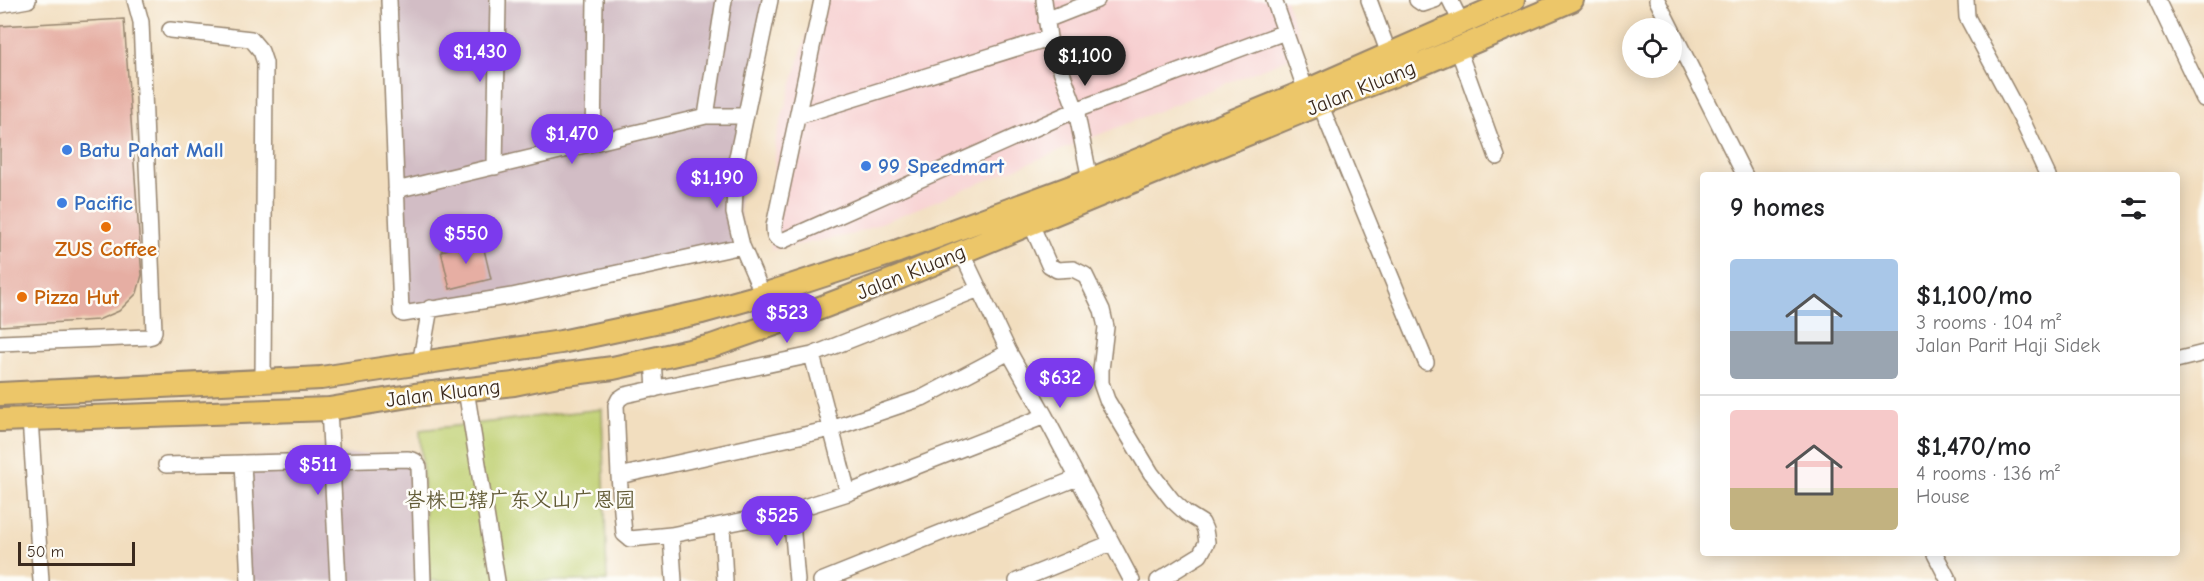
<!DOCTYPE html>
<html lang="en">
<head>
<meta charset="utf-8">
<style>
  body { margin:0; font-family:"Comic Neue","LXGW WenKai TC",sans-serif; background:#f6f6f6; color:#202124; height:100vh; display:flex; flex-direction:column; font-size:22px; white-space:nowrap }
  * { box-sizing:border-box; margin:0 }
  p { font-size:20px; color:#757577 }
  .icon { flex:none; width:33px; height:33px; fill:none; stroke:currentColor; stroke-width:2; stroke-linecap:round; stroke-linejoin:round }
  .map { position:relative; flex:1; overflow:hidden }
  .panel { position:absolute; left:1700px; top:172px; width:480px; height:384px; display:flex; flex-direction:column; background:#fff; border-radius:6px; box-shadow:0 3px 15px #0003 }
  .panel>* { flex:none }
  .controls { position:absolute; left:1622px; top:18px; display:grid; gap:12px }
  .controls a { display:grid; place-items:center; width:60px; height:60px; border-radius:50%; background:#fff; box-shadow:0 3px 15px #0003; font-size:30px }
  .scale { position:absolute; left:18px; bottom:15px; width:117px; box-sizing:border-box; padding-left:6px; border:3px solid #3b2a1e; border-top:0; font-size:16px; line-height:21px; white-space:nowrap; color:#3b2a1e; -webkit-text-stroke:4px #fdfcf7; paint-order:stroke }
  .price { position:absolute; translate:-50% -51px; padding:0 14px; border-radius:21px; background:#7c3aed; color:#fff; font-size:20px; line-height:39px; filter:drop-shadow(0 2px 3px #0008) }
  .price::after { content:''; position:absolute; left:50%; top:36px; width:18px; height:14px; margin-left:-9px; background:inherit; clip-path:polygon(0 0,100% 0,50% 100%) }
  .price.active { background:#222; color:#fff }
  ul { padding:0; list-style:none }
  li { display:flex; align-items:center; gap:18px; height:150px; padding:0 30px }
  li+li { border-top:2px solid #e0e0e0 }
  li span { display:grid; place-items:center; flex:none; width:168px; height:120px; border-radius:6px; color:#555 }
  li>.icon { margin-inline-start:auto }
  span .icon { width:72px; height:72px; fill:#fffc; stroke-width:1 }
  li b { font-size:26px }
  h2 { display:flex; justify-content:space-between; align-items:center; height:72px; padding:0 30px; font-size:26px }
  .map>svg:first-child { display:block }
  .built { fill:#f7cfd0 }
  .industrial { fill:#d2bdc5 }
  .green { fill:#c0d072; stroke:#7e7d48; stroke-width:1.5 }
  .building { fill:#e6aea3 }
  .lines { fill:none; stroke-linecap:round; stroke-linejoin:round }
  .minor-casing { stroke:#96846e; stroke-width:18 }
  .highway-casing { stroke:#96846e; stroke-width:26 }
  .minor { stroke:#fff; stroke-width:15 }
  .highway { stroke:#ecc669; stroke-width:22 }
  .shop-dot { fill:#3f7fe0; stroke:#fdfcf7; stroke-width:2 }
  .food-dot { fill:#e8710a; stroke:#fdfcf7; stroke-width:2 }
  .labels { text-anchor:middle; stroke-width:5; stroke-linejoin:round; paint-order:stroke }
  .street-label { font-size:21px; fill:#3b2a1e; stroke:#fdfcf7 }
  .shop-label { font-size:21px; font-weight:bold; fill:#366cbe; stroke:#fdfcf7; text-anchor:start }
  .food-label { font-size:21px; font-weight:bold; fill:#c56008; stroke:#fdfcf7 }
  .park-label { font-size:21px; fill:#635c37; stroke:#fdfcf7 }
</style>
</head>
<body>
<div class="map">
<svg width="2204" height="581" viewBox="0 0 2204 581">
  <rect width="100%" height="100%" fill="#fdfcf7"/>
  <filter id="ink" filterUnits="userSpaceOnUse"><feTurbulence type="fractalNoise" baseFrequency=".0167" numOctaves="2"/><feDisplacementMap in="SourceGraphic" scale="12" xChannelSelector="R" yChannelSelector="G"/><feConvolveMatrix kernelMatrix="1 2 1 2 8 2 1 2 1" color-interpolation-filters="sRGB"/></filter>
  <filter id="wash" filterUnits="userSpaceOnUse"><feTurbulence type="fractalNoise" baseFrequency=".008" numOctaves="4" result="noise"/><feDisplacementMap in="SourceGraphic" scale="24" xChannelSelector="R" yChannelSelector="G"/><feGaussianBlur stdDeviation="1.35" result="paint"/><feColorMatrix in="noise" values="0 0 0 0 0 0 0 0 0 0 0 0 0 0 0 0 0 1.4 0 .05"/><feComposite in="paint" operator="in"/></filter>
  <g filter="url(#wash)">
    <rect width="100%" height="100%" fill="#f2debf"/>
    <!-- built -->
    <path class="built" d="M817 0H1286L1304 52 854 234 771 250 776 137Z"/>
    <!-- industrial -->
    <path class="industrial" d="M386 0H776L741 163 739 210 749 252 405 321Z
      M404 453 415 468 419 581H246L238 458Z"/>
    <!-- green -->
    <path class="green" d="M602 409 607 581H429L420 430Z"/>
    <g id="blocks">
      <!-- building -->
      <path class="building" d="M124 19 141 264 142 275 137 293 119 311 98 320 0 326V26Z
        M482 241 491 279 450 289 441 251Z"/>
    </g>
  </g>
  <g filter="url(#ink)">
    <use href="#blocks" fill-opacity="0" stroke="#96846e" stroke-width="1.5"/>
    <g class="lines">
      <defs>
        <path id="minor" d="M389 0 401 312 403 314 512 296 742 246
          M822 0 774 226C774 234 774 238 782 241L1076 110 1285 32
          M1044 0 1049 38 1076 110 1090 180
          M1274 0 1306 91
          M1369 0 1389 54
          M1417 0 1423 4 1435 0
          M1450 0 1461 22
          M1657 0 1745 176
          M1966 0 1967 17 2023 122 2048 176
          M2157 0 2204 99
          M0 5 28 0
          M1046 20 1097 0
          M170 30 251 39 261 51 265 63 263 380
          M1458 49 1497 157
          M1320 104 1426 362
          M706 116 724 0
          M798 116 1049 38
          M593 143 595 0
          M495 167 498 0
          M396 190 706 116H746
          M1031 224 1049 265 1057 270 1073 269 1085 275 1102 310 1106 327 1101 370V383L1107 400 1151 473 1172 500 1186 513 1202 523 1205 530 1207 542 1200 555 1158 581
          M961 251 1009 352 1045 416 1132 581
          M979 289 812 355 625 395 619 399 616 405 619 476 624 534 630 539 671 535 791 511 848 493 1045 416
          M763 295 742 246 734 213 736 162 770 0
          M0 343 148 337 152 336 154 331 141 22 135 0
          M812 355 848 493
          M653 360 655 389
          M2176 360 2204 353
          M420 364 430 308
          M466 390 497 581
          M329 409 338 581
          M30 419 41 581
          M243 463 249 581
          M166 465 408 459 415 461 419 467 423 581
          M619 476 831 429 922 398 1009 352
          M791 511 797 581
          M722 525 725 581
          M671 535 674 581
          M1935 554 1949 581
          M821 581 1077 478
          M1017 581 1111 543"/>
        <path id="highway" d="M0 394 321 378 561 342 702 312 763 295 898 251 1090 180 1306 91 1513 0
          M0 420 329 409 415 395 514 384 558 375 613 368 712 346 815 310 901 277 1320 104 1422 64 1572 0"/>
      </defs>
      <!-- minor casing -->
      <use href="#minor" class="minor-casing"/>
      <!-- highway casing -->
      <use href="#highway" class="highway-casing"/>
      <!-- minor -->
      <use href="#minor" class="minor"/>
      <!-- highway -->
      <use href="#highway" class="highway"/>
    </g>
  </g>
  <!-- markers -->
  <g class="shop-dot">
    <circle cx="67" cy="150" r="6"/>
    <circle cx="866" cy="166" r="6"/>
    <circle cx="62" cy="203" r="6"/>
  </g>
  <g class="food-dot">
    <circle cx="106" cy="227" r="6"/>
    <circle cx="22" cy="297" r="6"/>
  </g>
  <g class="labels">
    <!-- street labels -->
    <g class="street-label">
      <text transform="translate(1361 88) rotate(-22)" y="7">Jalan Kluang</text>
      <text transform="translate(911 272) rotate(-22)" y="7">Jalan Kluang</text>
      <text transform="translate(443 393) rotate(-7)" y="7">Jalan Kluang</text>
    </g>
    <!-- shop labels -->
    <g class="shop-label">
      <text x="79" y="157">Batu Pahat Mall</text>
      <text x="878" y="173">99 Speedmart</text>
      <text x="74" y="210">Pacific</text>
    </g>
    <!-- food labels -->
    <g class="food-label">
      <text x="106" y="256">ZUS Coffee</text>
      <text x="34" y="304" text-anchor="start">Pizza Hut</text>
    </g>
    <!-- park labels -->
    <g class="park-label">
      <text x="520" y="507">峇株巴辖广东义山广恩园</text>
    </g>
  </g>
</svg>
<div class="controls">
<a><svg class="icon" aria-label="locate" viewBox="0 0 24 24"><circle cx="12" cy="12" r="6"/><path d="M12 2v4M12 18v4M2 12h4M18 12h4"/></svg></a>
</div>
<div class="scale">50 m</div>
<b class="price" style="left:480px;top:83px">$1,430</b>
<b class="price active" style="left:1085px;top:87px">$1,100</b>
<b class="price" style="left:572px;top:165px">$1,470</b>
<b class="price" style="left:717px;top:209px">$1,190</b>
<b class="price" style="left:466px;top:265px">$550</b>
<b class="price" style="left:787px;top:344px">$523</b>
<b class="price" style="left:1060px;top:409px">$632</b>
<b class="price" style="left:318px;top:496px">$511</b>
<b class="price" style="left:777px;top:547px">$525</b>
<section class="panel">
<h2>9 homes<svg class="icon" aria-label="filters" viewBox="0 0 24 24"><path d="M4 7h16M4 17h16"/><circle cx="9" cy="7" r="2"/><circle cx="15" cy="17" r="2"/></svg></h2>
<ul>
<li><span style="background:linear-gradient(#a9c7e8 60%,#9aa5b1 0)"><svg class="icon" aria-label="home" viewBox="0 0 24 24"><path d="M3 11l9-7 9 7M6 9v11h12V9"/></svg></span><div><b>$1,100/mo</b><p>3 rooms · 104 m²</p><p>Jalan Parit Haji Sidek</p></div></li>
<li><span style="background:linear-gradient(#f6c9c9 65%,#c2b280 0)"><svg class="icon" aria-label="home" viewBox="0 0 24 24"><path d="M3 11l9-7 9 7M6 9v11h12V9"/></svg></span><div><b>$1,470/mo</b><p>4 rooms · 136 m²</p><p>House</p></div></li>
</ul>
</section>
</div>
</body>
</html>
